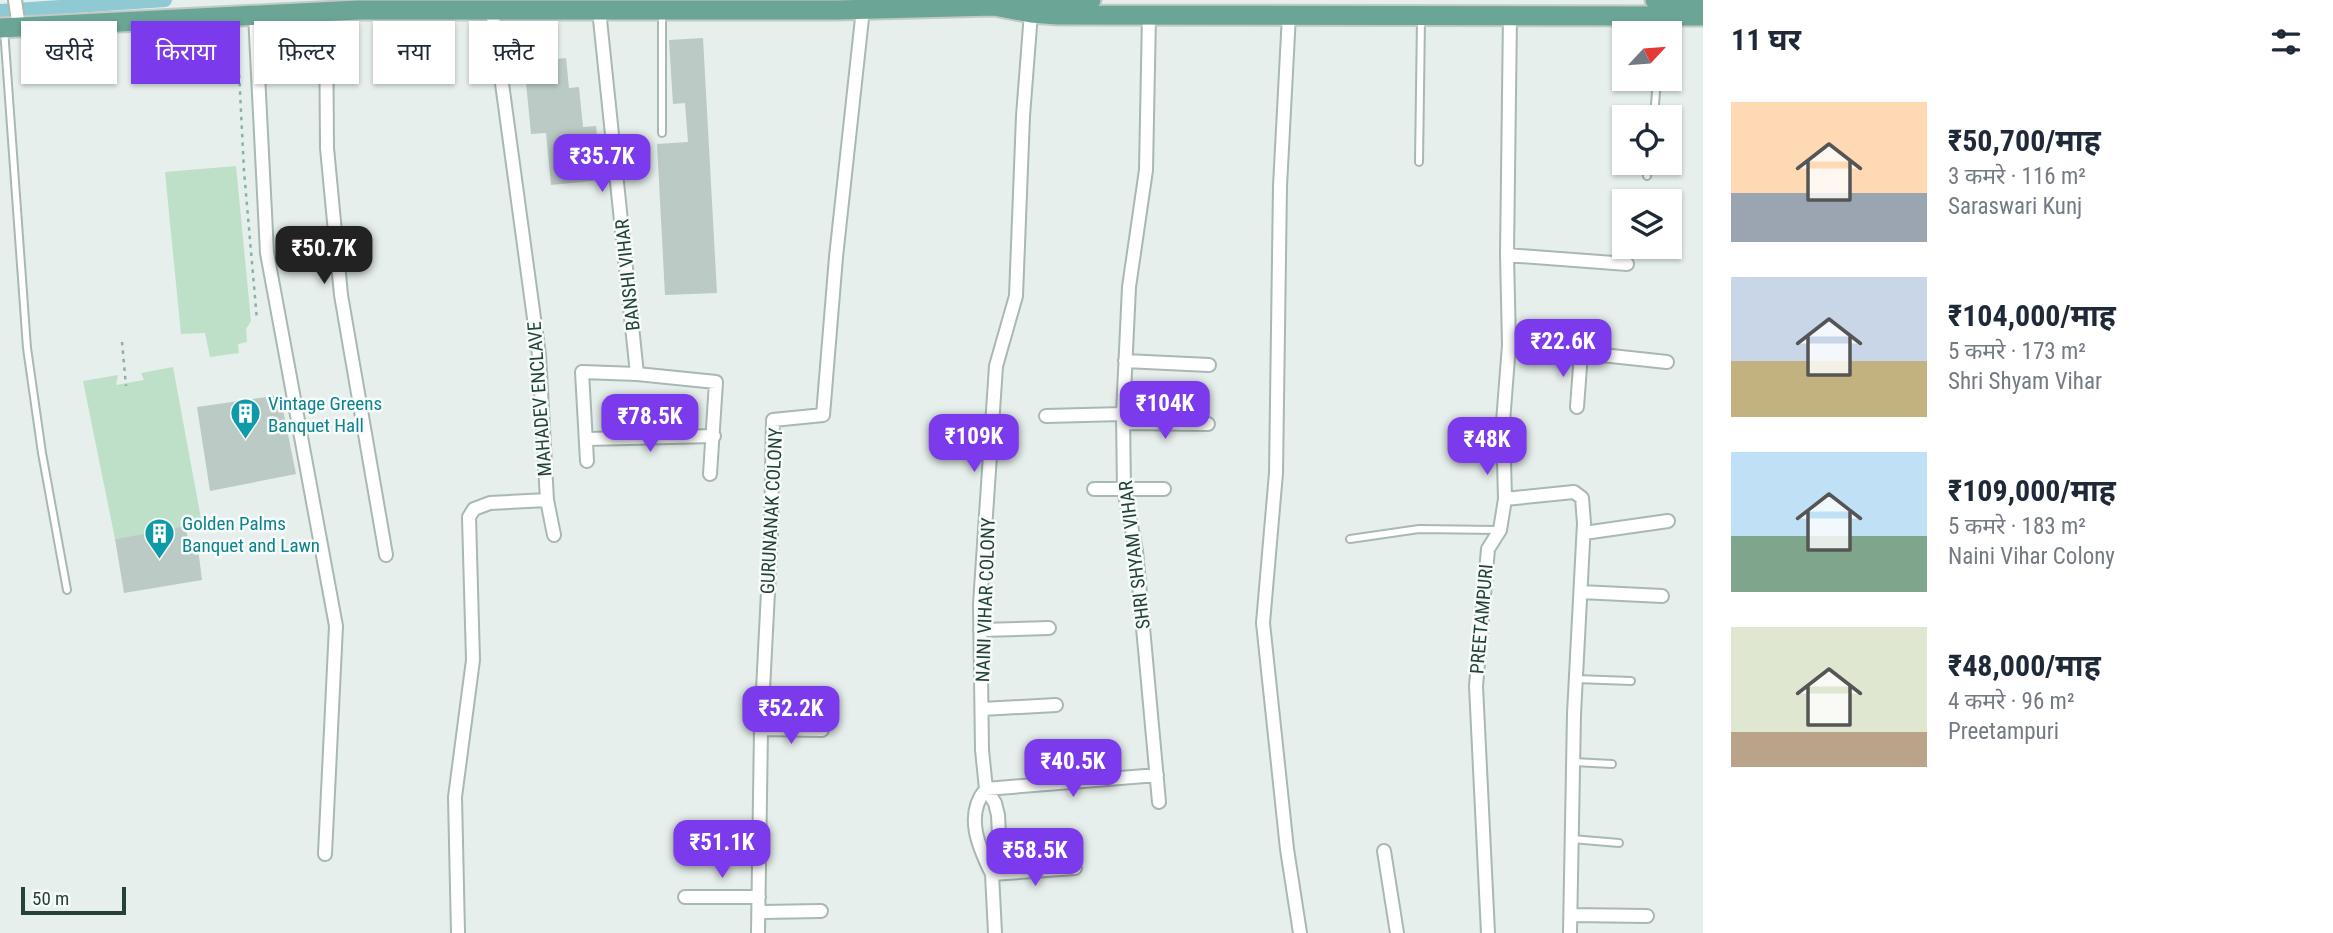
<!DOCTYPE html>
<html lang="hi">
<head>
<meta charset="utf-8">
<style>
  body { margin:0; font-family:"Roboto Condensed","Noto Sans Devanagari",sans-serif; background:#f2f2f3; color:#1f2937; height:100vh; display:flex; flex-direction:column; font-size:26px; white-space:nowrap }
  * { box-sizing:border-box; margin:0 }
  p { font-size:23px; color:#747a83 }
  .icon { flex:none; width:38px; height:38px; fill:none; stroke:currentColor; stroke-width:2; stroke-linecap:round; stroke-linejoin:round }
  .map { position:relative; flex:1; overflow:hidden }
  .side { display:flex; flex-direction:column; background:#fff; width:630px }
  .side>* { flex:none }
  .hud { position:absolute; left:21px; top:21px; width:665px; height:63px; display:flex; gap:14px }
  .needle { width:46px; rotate:64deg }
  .tools { position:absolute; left:1612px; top:21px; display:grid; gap:14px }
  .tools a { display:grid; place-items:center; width:70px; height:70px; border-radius:0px; background:#fff; box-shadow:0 2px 5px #0004; font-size:35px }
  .scale { position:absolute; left:21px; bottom:18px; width:105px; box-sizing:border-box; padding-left:7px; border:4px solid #24423a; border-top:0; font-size:19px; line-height:24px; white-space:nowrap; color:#24423a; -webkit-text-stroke:5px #f7fbf9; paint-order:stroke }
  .price { position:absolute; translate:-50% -60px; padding:0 16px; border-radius:14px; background:#7c3aed; color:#fff; font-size:23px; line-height:46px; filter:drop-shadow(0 2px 4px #0008) }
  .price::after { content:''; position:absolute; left:50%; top:42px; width:21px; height:16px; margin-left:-10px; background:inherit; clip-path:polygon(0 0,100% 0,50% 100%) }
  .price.active { background:#222; color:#fff }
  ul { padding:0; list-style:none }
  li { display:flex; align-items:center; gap:21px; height:175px; padding:0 28px }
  li span { display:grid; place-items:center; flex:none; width:196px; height:140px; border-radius:0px; color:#555 }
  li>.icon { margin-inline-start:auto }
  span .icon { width:84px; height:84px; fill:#fffc; stroke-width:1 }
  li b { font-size:30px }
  h2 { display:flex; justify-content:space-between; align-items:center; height:84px; padding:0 28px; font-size:30px }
  .tag { padding:0 24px; border-radius:0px; background:#fff; box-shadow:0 2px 5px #0004; font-size:24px; line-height:63px }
  .tag.active { background:#7c3aed; color:#fff }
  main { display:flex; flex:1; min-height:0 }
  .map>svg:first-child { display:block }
  .green { fill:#bfe0c8 }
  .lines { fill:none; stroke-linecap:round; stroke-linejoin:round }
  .canal { stroke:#8ec9d4; stroke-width:14 }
  .building { fill:#bbcac4 }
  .lane-casing { stroke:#a8b8b2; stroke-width:10 }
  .street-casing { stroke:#a8b8b2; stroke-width:16 }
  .primary-casing { stroke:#c2cac8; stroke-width:23 }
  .path { stroke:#86b3a5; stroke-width:2.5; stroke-dasharray:3.5 5; stroke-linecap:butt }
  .lane { stroke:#fff; stroke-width:6 }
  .street { stroke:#fff; stroke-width:12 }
  .primary { stroke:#6aa596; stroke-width:19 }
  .labels { text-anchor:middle; stroke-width:5; stroke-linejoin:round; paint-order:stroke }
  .street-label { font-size:19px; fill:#24423a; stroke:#f7fbf9 }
  .culture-label { font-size:19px; fill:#0d838f; stroke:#f7fbf9; text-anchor:start }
</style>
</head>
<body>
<main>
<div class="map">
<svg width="1703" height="933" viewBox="0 0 1703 933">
  <rect width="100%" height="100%" fill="#e6efeb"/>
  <!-- green -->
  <path class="green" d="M236 166 251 321 246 329 247 342 238 344 239 353 210 357 205 333 181 334 165 172Z
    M173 367 202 524 115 539 83 381 118 375 116 385 144 380 141 373Z"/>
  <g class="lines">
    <!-- canal -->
    <path class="canal" d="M0 11 165 0"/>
  </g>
  <!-- building -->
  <path class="building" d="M703 38 717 293 665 295 657 144 688 142 685 103 673 104 669 40Z
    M566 58 569 88 579 87 583 127 596 126 602 180 551 185 546 133 531 134 524 62Z
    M280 395 296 474 210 491 197 407Z
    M186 526 188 542 197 540 202 580 124 593 115 539Z"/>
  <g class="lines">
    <defs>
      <path id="lane" d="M662 12V133
        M1657 18 1658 33
        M4 29 27 348 42 453 67 590
        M1654 117 1657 79
        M1419 162 1421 19
        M1647 176 1649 163
        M1350 539 1419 529 1498 530
        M1576 679 1631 681
        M1574 762 1612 764
        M1572 839 1619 843"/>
      <path id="street" d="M15 0 19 27
        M599 10 637 374
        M326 11 327 148 341 295 386 555
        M255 14 267 253 336 626 325 854
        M1149 15 1146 170 1129 287 1123 414 1124 489 1136 551 1159 802
        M1289 15 1280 186 1276 473 1263 623 1287 849 1300 933
        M1507 255 1627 264
        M1509 345 1667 362
        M1125 361 1209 365
        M1577 407 1581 353
        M1046 416 1123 414
        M1123 423 1208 424
        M586 439 714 436
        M587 461 582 372 637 374 716 382 710 474
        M1094 489H1164
        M1505 499 1574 492 1582 498 1584 523 1574 714 1570 933
        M547 500 554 535
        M1584 533 1668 521
        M1581 592 1662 596
        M980 630 1049 628
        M982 709 1056 705
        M761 729 822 730
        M1384 851 1397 933
        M1075 868 992 874C979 848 964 815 986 789L1157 775
        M685 897H759
        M759 912 821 911
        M1571 915 1647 916
        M458 933 455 797 473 660 469 517 474 509 490 503 547 500 539 355 492 10
        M758 933 761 729 771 533 773 420 823 415 836 257 863 9
        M995 933 992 874 1000 854 998 815 995 803 986 789 982 750 980 604 996 366 1016 296 1023 116 1031 13
        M1488 933 1476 686 1488 549 1500 530 1505 499 1503 422 1509 345 1507 255 1510 15"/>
      <path id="primary" d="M1655 0H1703
        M1012 4 1039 0H1091
        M0 28 358 10H837L994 6 1031 13 1058 15 1703 16"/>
    </defs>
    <!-- lane casing -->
    <use href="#lane" class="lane-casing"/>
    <!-- street casing -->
    <use href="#street" class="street-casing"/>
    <!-- primary casing -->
    <use href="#primary" class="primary-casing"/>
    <!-- path -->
    <path class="path" d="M237 32 244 171 257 320
      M122 342 126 386"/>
    <!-- lane -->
    <use href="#lane" class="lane"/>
    <!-- street -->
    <use href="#street" class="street"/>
    <!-- primary -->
    <use href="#primary" class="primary"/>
  </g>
  <!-- icons -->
  <defs>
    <symbol id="building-pin" viewBox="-11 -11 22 30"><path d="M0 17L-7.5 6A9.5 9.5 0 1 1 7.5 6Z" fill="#0f9aa8" stroke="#f7fbf9"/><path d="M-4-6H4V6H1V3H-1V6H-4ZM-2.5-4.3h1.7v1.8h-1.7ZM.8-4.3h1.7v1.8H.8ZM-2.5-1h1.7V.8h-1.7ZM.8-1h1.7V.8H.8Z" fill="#fff"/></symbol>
  </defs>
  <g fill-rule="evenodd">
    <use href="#building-pin" x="228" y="396" width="35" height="47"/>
    <use href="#building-pin" x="142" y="516" width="35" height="47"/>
  </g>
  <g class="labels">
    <!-- street labels -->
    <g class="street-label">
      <text transform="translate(627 275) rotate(-96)" y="7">BANSHI VIHAR</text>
      <text transform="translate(539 399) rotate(-94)" y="7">MAHADEV ENCLAVE</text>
      <text transform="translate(771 511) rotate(-87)" y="7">GURUNANAK COLONY</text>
      <text transform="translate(1134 555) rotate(-97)" y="7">SHRI SHYAM VIHAR</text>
      <text transform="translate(985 600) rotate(-88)" y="7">NAINI VIHAR COLONY</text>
      <text transform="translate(1481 619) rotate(-85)" y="7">PREETAMPURI</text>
    </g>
    <!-- culture labels -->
    <g class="culture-label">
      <text x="268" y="410">Vintage Greens<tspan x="268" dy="22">Banquet Hall</tspan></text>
      <text x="182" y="530">Golden Palms<tspan x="182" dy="22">Banquet and Lawn</tspan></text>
    </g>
  </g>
</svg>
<div class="tools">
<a><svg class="needle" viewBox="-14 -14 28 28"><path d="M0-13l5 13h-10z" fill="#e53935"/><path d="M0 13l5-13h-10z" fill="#747a83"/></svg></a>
<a><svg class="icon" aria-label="locate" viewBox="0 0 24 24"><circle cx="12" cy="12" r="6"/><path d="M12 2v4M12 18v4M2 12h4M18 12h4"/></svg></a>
<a><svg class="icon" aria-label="layers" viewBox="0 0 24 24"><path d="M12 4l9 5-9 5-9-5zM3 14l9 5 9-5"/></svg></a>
</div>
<div class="scale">50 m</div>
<b class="price" style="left:602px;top:194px">₹35.7K</b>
<b class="price active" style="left:324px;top:286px">₹50.7K</b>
<b class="price" style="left:1563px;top:379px">₹22.6K</b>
<b class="price" style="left:1165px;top:441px">₹104K</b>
<b class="price" style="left:650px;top:454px">₹78.5K</b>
<b class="price" style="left:974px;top:474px">₹109K</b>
<b class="price" style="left:1487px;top:477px">₹48K</b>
<b class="price" style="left:791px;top:746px">₹52.2K</b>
<b class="price" style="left:1073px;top:799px">₹40.5K</b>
<b class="price" style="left:722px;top:880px">₹51.1K</b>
<b class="price" style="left:1035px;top:888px">₹58.5K</b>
<div class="hud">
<a class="tag">खरीदें</a>
<a class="tag active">किराया</a>
<a class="tag">फ़िल्टर</a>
<a class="tag">नया</a>
<a class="tag">फ़्लैट</a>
</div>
</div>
<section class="side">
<h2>11 घर<svg class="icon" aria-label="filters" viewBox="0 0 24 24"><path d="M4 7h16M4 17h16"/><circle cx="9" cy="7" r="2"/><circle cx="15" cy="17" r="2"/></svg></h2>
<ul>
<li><span style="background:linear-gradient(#ffd9b3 65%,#9aa5b1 0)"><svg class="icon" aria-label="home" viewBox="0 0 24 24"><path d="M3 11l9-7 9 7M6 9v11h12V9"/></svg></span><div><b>₹50,700/माह</b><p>3 कमरे · 116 m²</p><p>Saraswari Kunj</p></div></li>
<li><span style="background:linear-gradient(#c9d6e8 60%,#c2b280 0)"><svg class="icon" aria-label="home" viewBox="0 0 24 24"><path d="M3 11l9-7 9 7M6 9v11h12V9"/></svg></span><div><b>₹104,000/माह</b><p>5 कमरे · 173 m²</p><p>Shri Shyam Vihar</p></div></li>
<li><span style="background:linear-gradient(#bfe0f5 60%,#7fa58c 0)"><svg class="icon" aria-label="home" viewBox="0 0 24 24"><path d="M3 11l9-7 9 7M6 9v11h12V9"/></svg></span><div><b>₹109,000/माह</b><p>5 कमरे · 183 m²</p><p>Naini Vihar Colony</p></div></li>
<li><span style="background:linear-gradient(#dfe7d0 75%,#b9a48a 0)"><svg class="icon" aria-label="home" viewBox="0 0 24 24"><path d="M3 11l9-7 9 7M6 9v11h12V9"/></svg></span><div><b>₹48,000/माह</b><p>4 कमरे · 96 m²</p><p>Preetampuri</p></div></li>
</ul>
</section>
</main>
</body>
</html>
